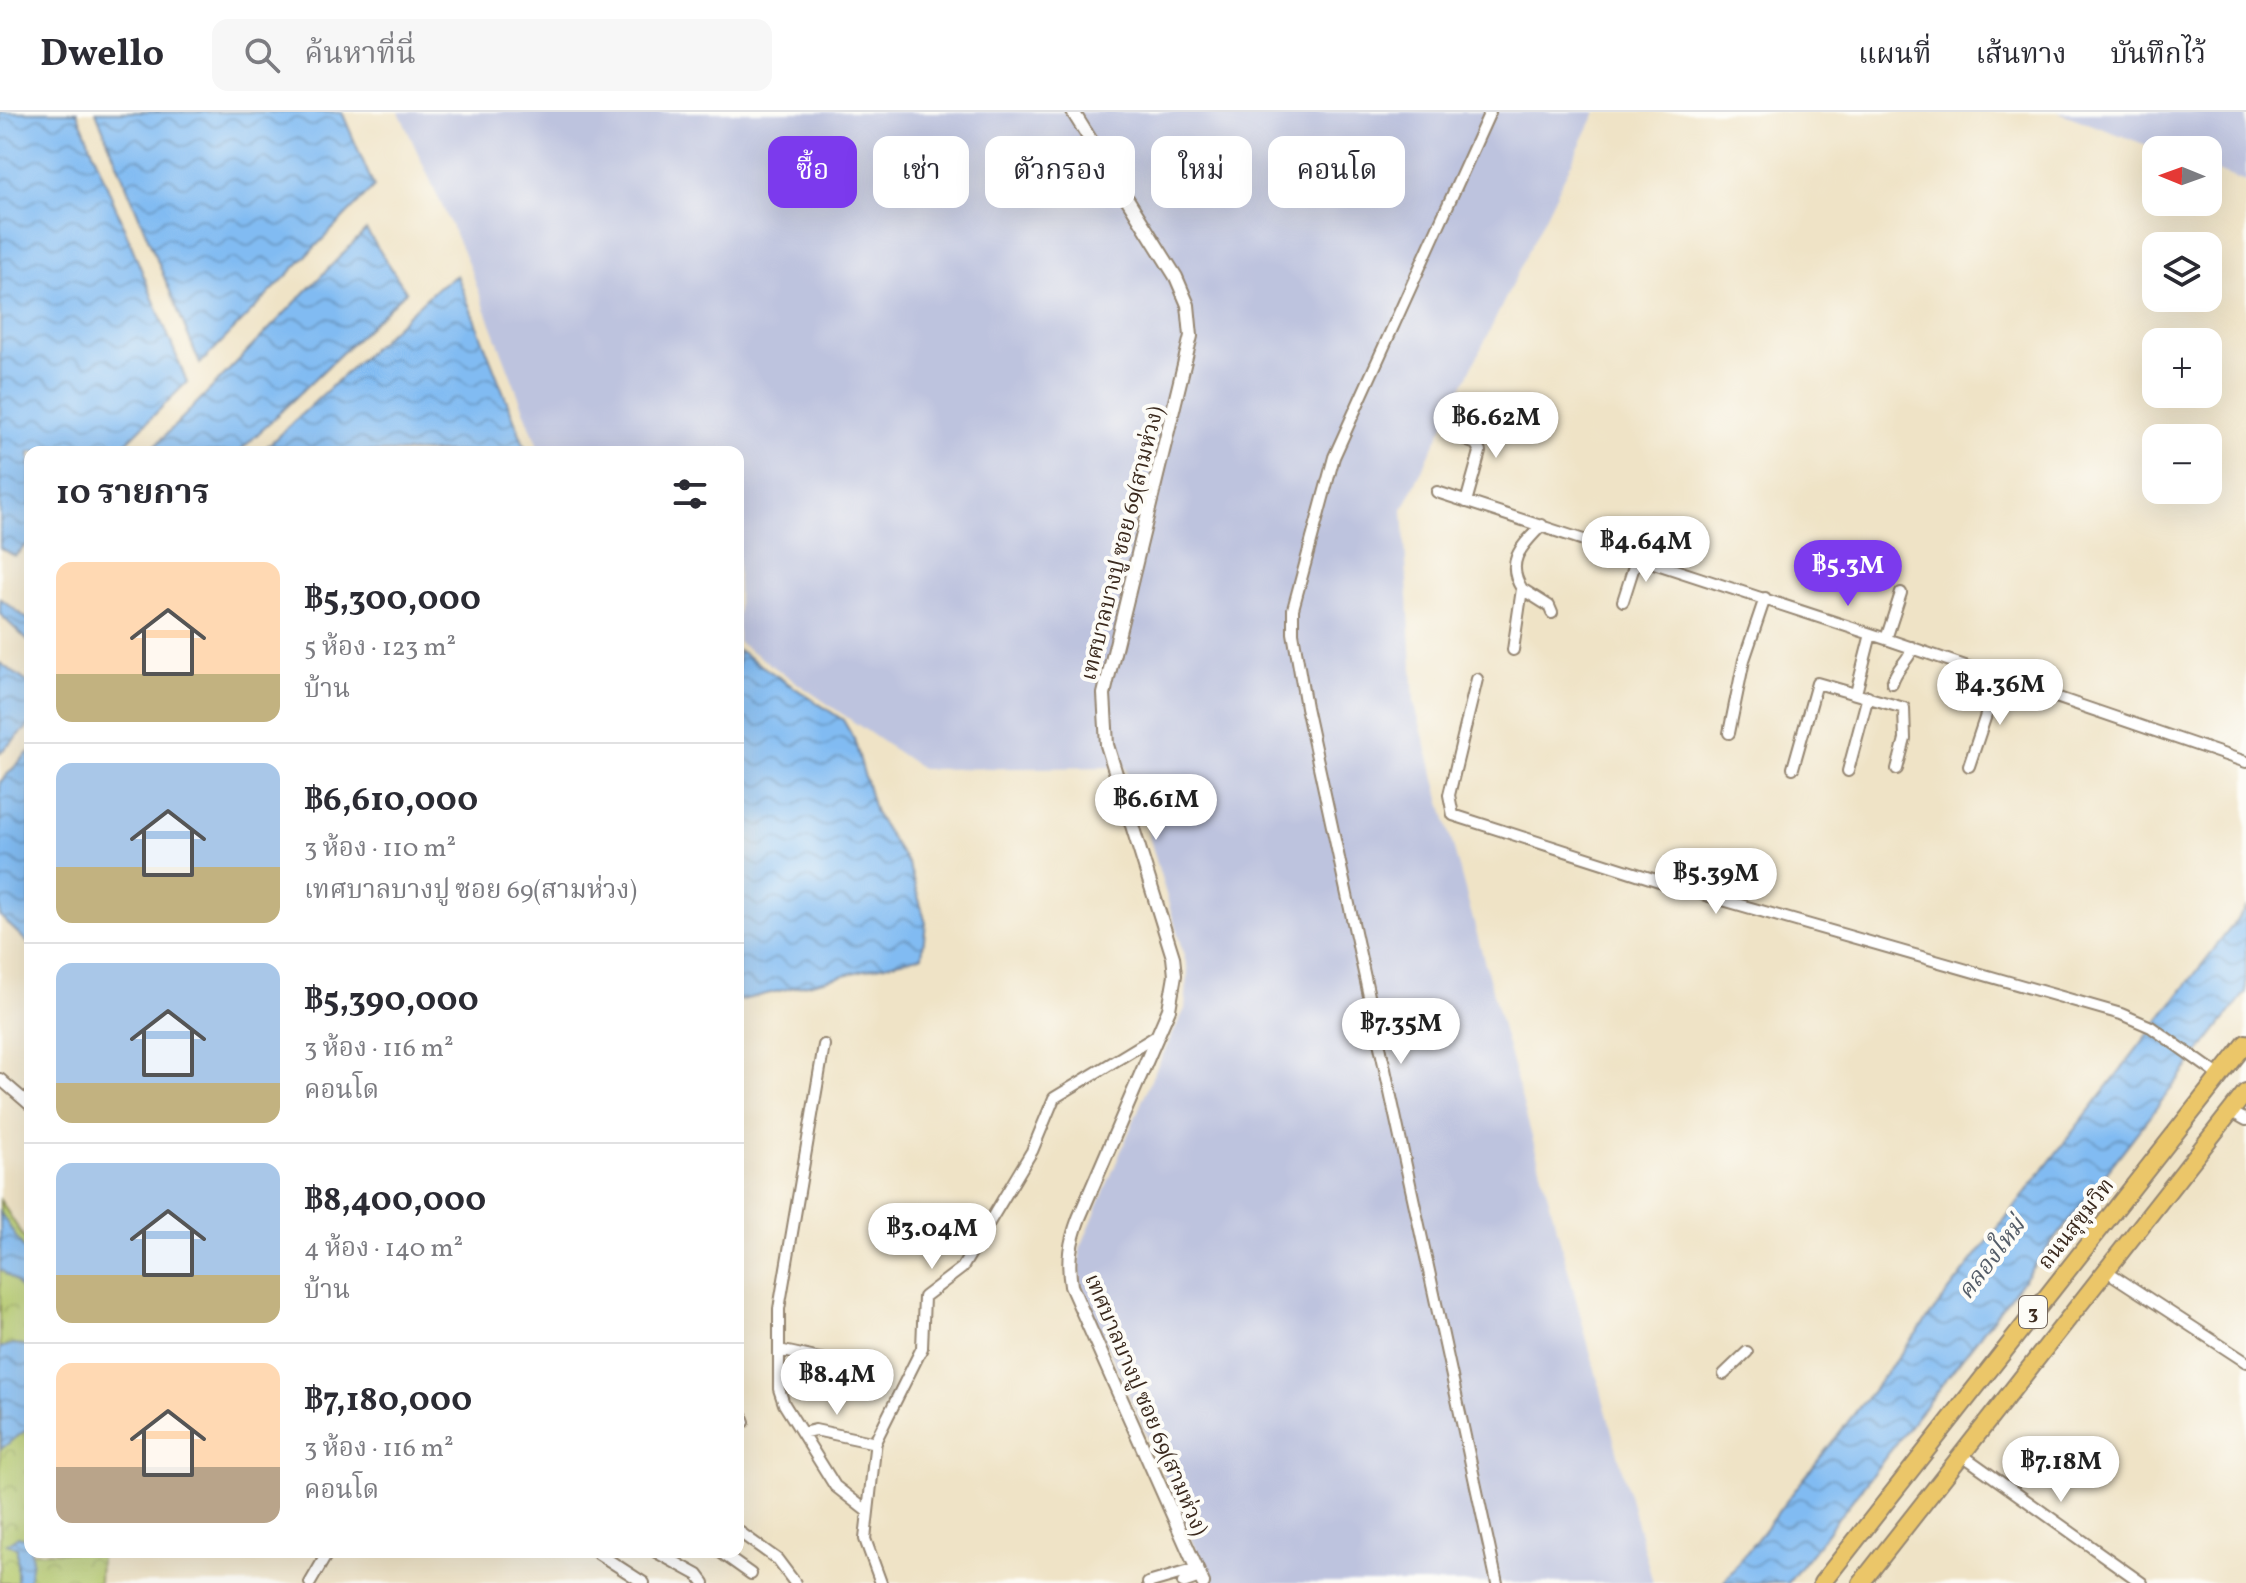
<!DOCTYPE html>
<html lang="th">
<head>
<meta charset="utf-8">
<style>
  body { margin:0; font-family:Vollkorn,"Noto Serif Thai",serif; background:#f7f7f7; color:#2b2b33; height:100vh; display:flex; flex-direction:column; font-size:30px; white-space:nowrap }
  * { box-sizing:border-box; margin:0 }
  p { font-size:26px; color:#7c7c81 }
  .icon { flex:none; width:44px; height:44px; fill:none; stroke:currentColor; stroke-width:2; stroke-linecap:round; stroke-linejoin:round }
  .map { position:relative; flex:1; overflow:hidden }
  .sheet { position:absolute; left:24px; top:334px; width:720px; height:1112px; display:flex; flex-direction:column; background:#fff; border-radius:16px; box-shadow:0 8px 32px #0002 }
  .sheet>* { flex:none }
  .guide { position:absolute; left:768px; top:24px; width:760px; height:72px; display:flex; gap:16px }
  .needle { width:52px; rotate:271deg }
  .buttons { position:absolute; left:2142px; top:24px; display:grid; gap:16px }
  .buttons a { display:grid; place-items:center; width:80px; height:80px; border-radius:16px; background:#fff; box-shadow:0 8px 32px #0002; font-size:40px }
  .price { position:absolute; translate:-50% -68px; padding:0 18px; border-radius:28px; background:#fff; color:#222; font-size:26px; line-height:52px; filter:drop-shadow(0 2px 4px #0008) }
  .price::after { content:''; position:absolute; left:50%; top:48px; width:24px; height:18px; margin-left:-12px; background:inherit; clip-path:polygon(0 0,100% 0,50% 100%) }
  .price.selected { background:#7c3aed; color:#fff }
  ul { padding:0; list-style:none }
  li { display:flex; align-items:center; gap:24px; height:200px; padding:0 32px }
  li+li { border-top:2px solid #e1e1e2 }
  li span { display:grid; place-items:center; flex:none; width:224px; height:160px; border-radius:16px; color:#555 }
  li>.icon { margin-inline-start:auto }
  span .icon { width:96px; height:96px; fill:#fffc; stroke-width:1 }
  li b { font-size:34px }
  h2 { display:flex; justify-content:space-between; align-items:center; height:96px; padding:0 32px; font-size:34px }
  .chip { padding:0 28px; border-radius:16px; background:#fff; box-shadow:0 8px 32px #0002; font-size:28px; line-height:72px }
  .chip.selected { background:#7c3aed; color:#fff }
  header { display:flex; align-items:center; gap:48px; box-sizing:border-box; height:112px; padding:0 40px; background:#fff; border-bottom:2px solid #e1e1e2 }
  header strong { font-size:38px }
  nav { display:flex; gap:44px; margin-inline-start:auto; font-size:28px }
  .search { width:560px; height:72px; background:#f7f7f7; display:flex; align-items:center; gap:20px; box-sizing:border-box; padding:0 28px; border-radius:16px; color:#7c7c81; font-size:30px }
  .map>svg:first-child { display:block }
  .industrial { fill:#bdc3de }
  .park { fill:url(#park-crowns); stroke:#797b48; stroke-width:2 }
  .water { fill:url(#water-waves); stroke:#5e7288; stroke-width:2 }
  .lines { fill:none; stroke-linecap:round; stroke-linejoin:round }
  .minor-casing { stroke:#958672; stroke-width:14 }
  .tertiary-casing { stroke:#958672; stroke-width:16 }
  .trunk-casing { stroke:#958672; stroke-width:20 }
  .minor { stroke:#fff; stroke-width:10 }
  .tertiary { stroke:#fff; stroke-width:12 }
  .trunk { stroke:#ebc669; stroke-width:16 }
  .labels { text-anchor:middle; stroke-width:8; stroke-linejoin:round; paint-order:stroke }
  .shield { fill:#fdfcf7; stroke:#75695f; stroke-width:2 }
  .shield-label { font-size:20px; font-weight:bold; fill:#3b2a1e }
  .street-label { font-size:22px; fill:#3b2a1e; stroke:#fdfcf7 }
  .water-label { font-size:24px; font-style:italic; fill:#545d68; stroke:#fdfcf7 }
</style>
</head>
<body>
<header>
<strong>Dwello</strong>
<div class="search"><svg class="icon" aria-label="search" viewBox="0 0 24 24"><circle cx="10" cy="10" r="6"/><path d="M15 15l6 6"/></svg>ค้นหาที่นี่</div>
<nav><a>แผนที่</a><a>เส้นทาง</a><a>บันทึกไว้</a></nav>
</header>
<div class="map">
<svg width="2246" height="1471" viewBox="0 0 2246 1471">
  <defs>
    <pattern id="park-crowns" width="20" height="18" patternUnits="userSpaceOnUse" patternTransform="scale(2)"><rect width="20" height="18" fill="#b7cc71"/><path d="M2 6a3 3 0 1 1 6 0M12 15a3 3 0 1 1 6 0" fill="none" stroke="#9eaf61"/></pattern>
    <pattern id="water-waves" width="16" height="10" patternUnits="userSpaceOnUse" patternTransform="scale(2)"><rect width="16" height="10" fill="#81bbf2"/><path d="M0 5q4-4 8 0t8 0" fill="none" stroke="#6b98c3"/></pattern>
  </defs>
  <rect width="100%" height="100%" fill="#fdfcf7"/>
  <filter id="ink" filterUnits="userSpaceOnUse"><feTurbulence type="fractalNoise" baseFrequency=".0125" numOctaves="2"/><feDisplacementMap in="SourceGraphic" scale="16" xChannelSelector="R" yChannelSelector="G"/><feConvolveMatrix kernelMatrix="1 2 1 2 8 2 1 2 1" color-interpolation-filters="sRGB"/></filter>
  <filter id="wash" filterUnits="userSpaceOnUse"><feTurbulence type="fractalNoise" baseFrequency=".006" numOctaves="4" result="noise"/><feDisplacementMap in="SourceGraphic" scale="32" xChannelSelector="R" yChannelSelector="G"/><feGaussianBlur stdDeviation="1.8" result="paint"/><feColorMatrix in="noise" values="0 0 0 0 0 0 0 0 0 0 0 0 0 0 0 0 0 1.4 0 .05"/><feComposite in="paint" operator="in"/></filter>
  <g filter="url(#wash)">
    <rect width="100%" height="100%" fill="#efe3c6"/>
    <!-- industrial -->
    <path class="industrial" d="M399 0H1596L1403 397 1414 590 1653 1471H1211L1080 1171V1137L1153 963 1185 897 1188 858 1143 703 1125 655 922 657 738 530V340H540L466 146Z
      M2058 0H2246V70L2208 56V38H2160Z"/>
    <!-- park -->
    <path class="park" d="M0 1088 30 1135V1440H100L99 1471H0Z"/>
    <!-- water -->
    <path class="water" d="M0 0H77L187 270 117 340H30V429L15 444 0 436Z
      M96 0H342L374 75 200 252Z
      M366 118 406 179 239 340H149Z
      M457 163 527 340H261L438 175Z
      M0 486 30 509V531L0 502Z
      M738 538 843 608 854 627 875 701 909 754 926 811 922 844 738 889Z
      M0 551 30 572V613L0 641Z
      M30 639V833L0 804V670Z
      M2246 796V880L1788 1471H1723Z
      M0 1100 30 1147V1192L15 1169 0 1157Z
      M13 1232 30 1234V1315L1 1337 0 1236Z
      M18 1424 29 1427 32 1448 28 1471H17V1435L7 1432Z"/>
  </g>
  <g filter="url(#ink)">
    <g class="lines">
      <defs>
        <path id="minor" d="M1490 0 1334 345 1293 497V521L1306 595 1497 1471
          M1437 380 1886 527 2246 650
          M1466 390 1480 340 1476 332 1468 329
          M1522 477 1549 494 1552 501
          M1623 489 1637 445
          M1886 527 1901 481
          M1513 538 1522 477C1504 449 1523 433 1542 413
          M1477 567 1449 683 1453 703 1681 776 2121 902 2151 915 2220 964
          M1892 571C1897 554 1911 547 1912 535
          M1856 581 1871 522
          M1729 621 1744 548 1765 486
          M1969 654 1999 564
          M1793 656 1817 571 1904 596 1905 627 1897 657
          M1848 659 1868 584
          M824 933 779 1197V1277L784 1292 835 1374 868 1400
          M0 967 30 993
          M2230 999 2246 1008
          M2105 1158 2246 1250
          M779 1238 825 1248 833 1269
          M1724 1262 1747 1240
          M738 1294 744 1310
          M802 1321 815 1318 876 1331
          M1961 1342 2142 1471
          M738 1419 777 1447 795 1471
          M596 1440 644 1471
          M656 1440 698 1463 704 1471
          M720 1440 751 1462
          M310 1471 328 1440
          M881 1471 865 1427 876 1328 922 1236 924 1185 962 1156 1032 1039 1054 986 1158 923
          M1148 1471 1196 1457
          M1183 1471 1200 1465"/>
        <path id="tertiary" d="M1073 0 1176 165 1188 193 1191 224 1104 582 1107 633 1173 845 1175 863 1169 897 1079 1106C1070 1130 1067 1148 1071 1174L1203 1471"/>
        <path id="trunk" d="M1822 1471 2246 931
          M1861 1471 2246 980"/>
      </defs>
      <!-- minor casing -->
      <use href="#minor" class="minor-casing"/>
      <!-- tertiary casing -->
      <use href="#tertiary" class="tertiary-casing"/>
      <!-- trunk casing -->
      <use href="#trunk" class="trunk-casing"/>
      <!-- minor -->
      <use href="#minor" class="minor"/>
      <!-- tertiary -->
      <use href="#tertiary" class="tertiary"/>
      <!-- trunk -->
      <use href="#trunk" class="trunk"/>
    </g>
  </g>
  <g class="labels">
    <!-- shield labels -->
    <rect class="shield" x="2019" y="1184" width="28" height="32" rx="6"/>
    <g class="shield-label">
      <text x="2033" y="1207">3</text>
    </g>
    <!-- street labels -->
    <g class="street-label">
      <text transform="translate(1121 431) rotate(-76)" y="8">เทศบาลบางปู ซอย 69(สามห่วง)</text>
      <text transform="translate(2075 1111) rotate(-52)" y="8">ถนนสุขุมวิท</text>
      <text transform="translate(1147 1292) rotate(67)" y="8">เทศบาลบางปู ซอย 69(สามห่วง)</text>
    </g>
    <!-- water labels -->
    <g class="water-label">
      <text transform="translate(1991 1146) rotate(-53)" y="8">คลองใหม่</text>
    </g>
  </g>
</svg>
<div class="buttons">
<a><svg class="needle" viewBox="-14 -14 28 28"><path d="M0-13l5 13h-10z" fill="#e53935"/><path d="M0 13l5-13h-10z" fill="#7c7c81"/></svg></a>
<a><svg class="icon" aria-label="layers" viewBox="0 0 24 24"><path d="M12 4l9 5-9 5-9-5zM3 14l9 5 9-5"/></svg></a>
<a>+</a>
<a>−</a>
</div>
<b class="price" style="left:1496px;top:348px">฿6.62M</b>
<b class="price" style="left:1646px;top:472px">฿4.64M</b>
<b class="price selected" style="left:1848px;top:496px">฿5.3M</b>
<b class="price" style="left:2000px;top:615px">฿4.36M</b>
<b class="price" style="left:1156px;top:730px">฿6.61M</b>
<b class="price" style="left:1716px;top:804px">฿5.39M</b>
<b class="price" style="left:1401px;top:954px">฿7.35M</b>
<b class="price" style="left:932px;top:1159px">฿3.04M</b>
<b class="price" style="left:837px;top:1305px">฿8.4M</b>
<b class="price" style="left:2061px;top:1392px">฿7.18M</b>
<div class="guide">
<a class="chip selected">ซื้อ</a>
<a class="chip">เช่า</a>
<a class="chip">ตัวกรอง</a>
<a class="chip">ใหม่</a>
<a class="chip">คอนโด</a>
</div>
<section class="sheet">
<h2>10 รายการ<svg class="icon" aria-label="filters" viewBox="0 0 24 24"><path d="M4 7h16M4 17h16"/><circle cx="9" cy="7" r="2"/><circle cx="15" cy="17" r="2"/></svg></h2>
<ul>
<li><span style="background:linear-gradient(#ffd9b3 70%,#c2b280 0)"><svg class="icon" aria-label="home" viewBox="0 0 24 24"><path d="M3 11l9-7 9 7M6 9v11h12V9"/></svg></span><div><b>฿5,300,000</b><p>5 ห้อง · 123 m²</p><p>บ้าน</p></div></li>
<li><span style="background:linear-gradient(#a9c7e8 65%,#c2b280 0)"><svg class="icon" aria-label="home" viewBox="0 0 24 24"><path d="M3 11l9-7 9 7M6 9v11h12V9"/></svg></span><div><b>฿6,610,000</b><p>3 ห้อง · 110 m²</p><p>เทศบาลบางปู ซอย 69(สามห่วง)</p></div></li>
<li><span style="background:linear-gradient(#a9c7e8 75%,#c2b280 0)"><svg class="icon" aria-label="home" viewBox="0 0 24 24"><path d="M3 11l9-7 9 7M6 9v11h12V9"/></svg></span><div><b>฿5,390,000</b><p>3 ห้อง · 116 m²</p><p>คอนโด</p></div></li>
<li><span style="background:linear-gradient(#a9c7e8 70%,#c2b280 0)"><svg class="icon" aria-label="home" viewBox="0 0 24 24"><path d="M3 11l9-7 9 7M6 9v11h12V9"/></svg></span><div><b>฿8,400,000</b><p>4 ห้อง · 140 m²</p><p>บ้าน</p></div></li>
<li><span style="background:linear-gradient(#ffd9b3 65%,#b9a48a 0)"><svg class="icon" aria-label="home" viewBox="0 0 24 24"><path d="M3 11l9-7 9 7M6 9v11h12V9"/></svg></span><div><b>฿7,180,000</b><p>3 ห้อง · 116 m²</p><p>คอนโด</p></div></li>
</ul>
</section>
</div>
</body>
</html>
